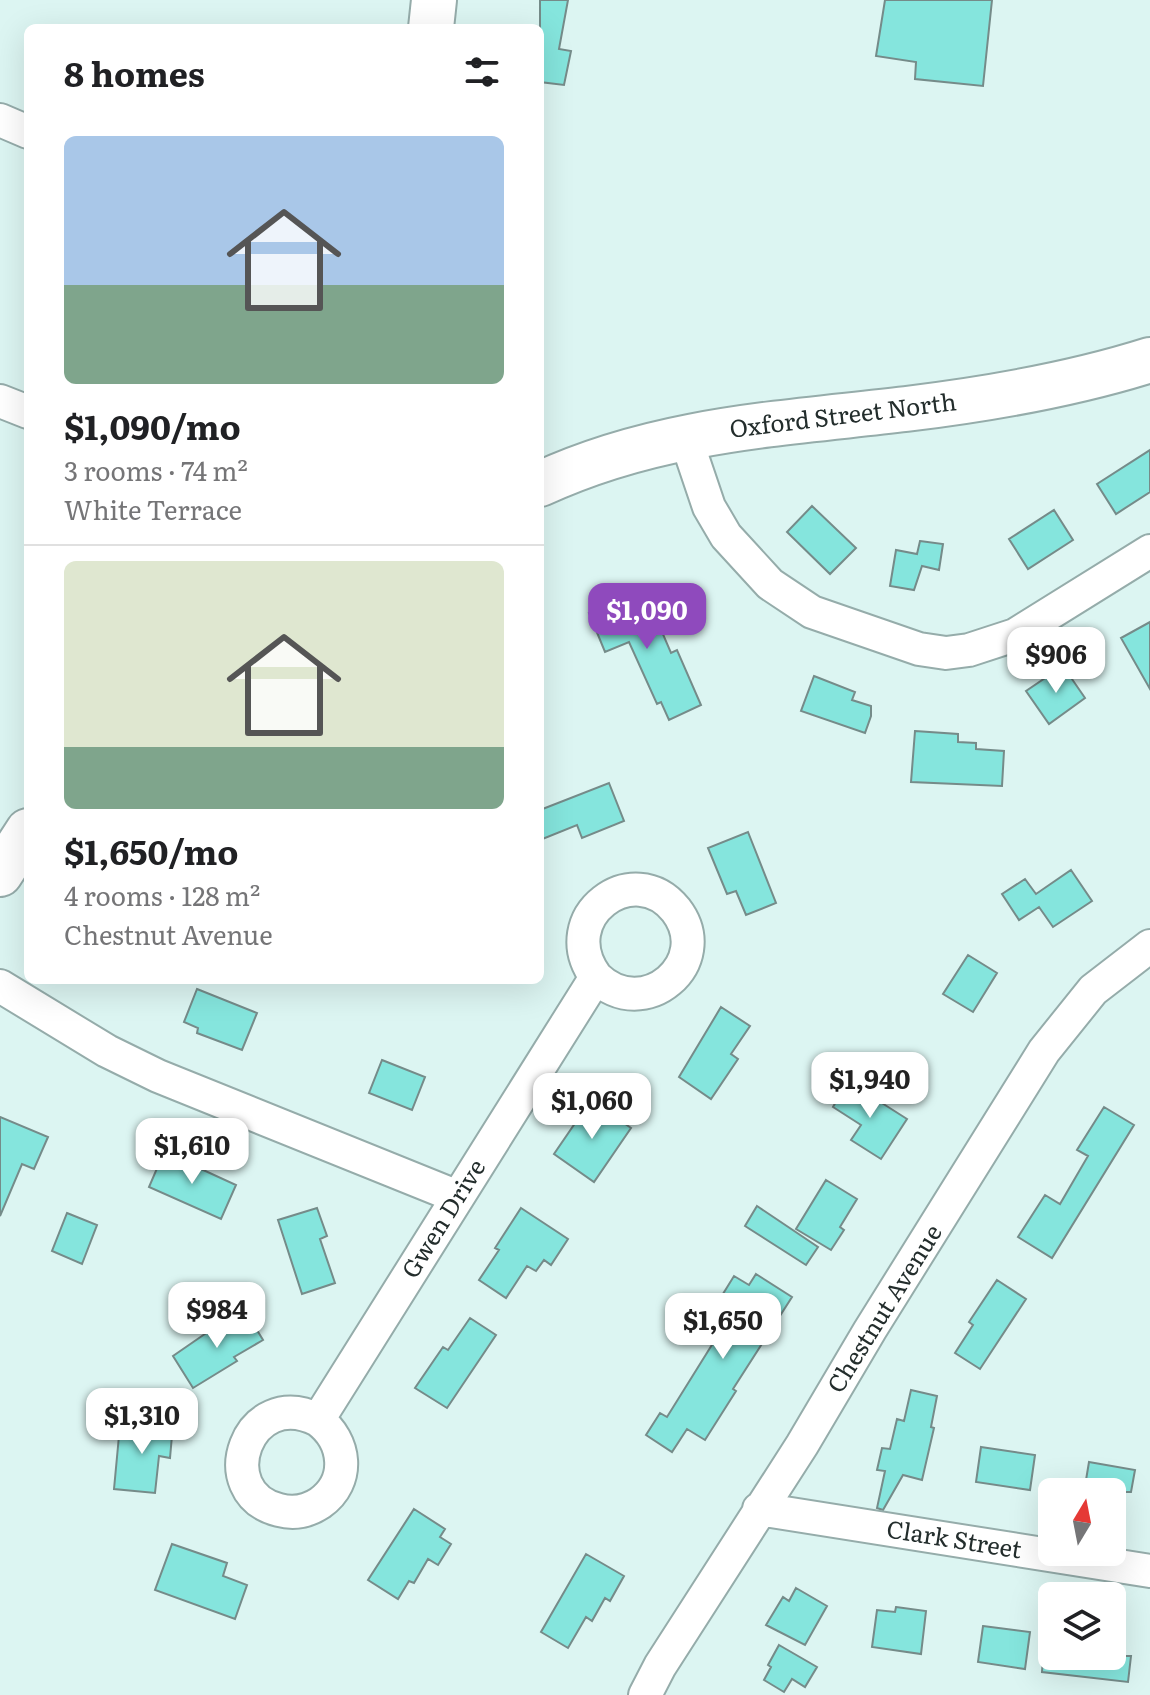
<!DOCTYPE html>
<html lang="en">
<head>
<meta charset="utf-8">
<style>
  body { margin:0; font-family:Literata,serif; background:#f2f2f2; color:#202124; height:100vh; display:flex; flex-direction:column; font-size:30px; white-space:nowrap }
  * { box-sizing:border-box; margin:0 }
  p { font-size:26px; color:#757577 }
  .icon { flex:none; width:44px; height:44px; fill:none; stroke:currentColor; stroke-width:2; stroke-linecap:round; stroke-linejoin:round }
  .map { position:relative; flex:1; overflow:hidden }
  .drawer { position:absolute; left:24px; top:24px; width:520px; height:960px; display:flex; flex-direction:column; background:#fff; border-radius:12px; box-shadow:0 8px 32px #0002 }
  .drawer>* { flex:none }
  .needle { width:52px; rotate:10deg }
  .fabs { position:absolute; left:1038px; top:1478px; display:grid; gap:16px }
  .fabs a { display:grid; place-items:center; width:88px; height:88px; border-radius:12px; background:#fff; box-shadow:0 8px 32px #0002; font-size:40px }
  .price { position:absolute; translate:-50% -68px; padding:0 18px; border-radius:16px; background:#fff; color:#222; font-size:26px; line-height:52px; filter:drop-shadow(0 2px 4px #0008) }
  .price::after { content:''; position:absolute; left:50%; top:48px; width:24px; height:18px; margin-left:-12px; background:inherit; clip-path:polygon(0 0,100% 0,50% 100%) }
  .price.current { background:#8f4abd; color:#fff }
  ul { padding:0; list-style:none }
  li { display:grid; align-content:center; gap:16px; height:424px; padding:0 40px }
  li+li { border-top:2px solid #e0e0e0 }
  li span { display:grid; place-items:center; height:248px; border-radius:12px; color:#555 }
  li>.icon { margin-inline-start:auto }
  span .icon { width:144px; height:144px; fill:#fffc; stroke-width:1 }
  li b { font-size:34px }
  h2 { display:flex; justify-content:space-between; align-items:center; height:96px; padding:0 40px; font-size:34px }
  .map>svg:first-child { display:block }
  .building { fill:#85e5dd; stroke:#758b89; stroke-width:2 }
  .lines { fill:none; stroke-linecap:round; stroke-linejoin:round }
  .street-casing { stroke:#95acaa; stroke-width:36 }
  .secondary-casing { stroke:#95acaa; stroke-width:48 }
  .street { stroke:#fff; stroke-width:32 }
  .secondary { stroke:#fff; stroke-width:44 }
  .labels { text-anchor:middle; stroke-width:6; stroke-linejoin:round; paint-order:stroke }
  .street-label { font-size:24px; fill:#232d2c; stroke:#fff }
</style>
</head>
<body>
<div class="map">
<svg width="1150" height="1695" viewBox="0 0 1150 1695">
  <rect width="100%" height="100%" fill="#dcf5f2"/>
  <!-- building -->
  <path class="building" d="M540 0H568L559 49 571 51 564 85 540 82Z
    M885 0H992L983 86 915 79 916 62 876 56Z
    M1150 450V492L1116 514 1097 484Z
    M812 506 856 548 830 574 787 532Z
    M1054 510 1073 540 1028 569 1009 539Z
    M920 541 943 544 939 570 922 566 914 590 890 586 896 550 917 554Z
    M644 590 671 653 677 650 701 705 669 720 661 702 657 704 629 642 605 652 589 613Z
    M1150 622V689L1121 638Z
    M1063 666 1085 698 1049 724 1026 691Z
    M814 676 855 692 852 700 871 706V716L865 733 801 711Z
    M915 731 958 734V742L976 743V749L1004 751 1002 786 911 782Z
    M609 783 624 821 582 838 577 825 540 840V810Z
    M748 832 776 903 746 915 736 891 727 894 708 848Z
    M1071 870 1092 901 1053 927 1039 907 1019 920 1002 894 1025 879 1036 894Z
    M968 955 997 973 973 1012 943 994Z
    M197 989 257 1013 242 1050 197 1033 198 1028 184 1022Z
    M721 1007 750 1026 731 1054 738 1059 711 1099 679 1077Z
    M382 1060 425 1077 412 1110 369 1093Z
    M852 1084 907 1119 881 1159 851 1140 861 1125 833 1107 845 1086 849 1088Z
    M591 1100 631 1128 594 1182 554 1154Z
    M1104 1107 1134 1125 1052 1258 1018 1237 1045 1195 1060 1204 1088 1156 1077 1150Z
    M0 1117 48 1137 34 1169 22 1164 0 1216Z
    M164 1152 236 1185 221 1219 149 1187Z
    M826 1180 857 1199 840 1227 844 1230 831 1250 796 1229Z
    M757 1206 818 1247 806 1265 745 1226Z
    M317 1208 327 1236 320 1239 335 1283 302 1294 278 1220Z
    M521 1208 568 1239 551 1265 544 1260 536 1271 527 1266 506 1298 479 1280 499 1250 495 1248Z
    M67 1213 97 1225 82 1264 52 1251Z
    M756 1274 792 1297 733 1389 736 1391 705 1440 687 1429 672 1452 646 1435 660 1413 667 1417 733 1311 718 1302 734 1276 749 1285Z
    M997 1280 1026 1299 980 1369 955 1353 973 1325 969 1322Z
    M246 1312 263 1340 234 1357 237 1361 193 1388 173 1356 215 1327 218 1330Z
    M470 1318 496 1335 447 1408 415 1388 443 1347 448 1350Z
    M911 1390 937 1396 931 1427 934 1428 922 1480 903 1475 883 1510 877 1508 885 1471 877 1470 882 1448 890 1449 897 1419 904 1421Z
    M149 1421 173 1424 170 1458 159 1456 155 1493 114 1489 120 1425 148 1428Z
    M981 1447 1035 1455 1030 1490 976 1482Z
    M1089 1462 1135 1470 1131 1492H1084Z
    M414 1509 445 1529 440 1537 451 1544 438 1565 428 1559 414 1583 409 1581 398 1599 368 1580Z
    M172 1544 227 1563 223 1576 247 1585 235 1619 155 1590Z
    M586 1554 624 1576 610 1601 605 1598 592 1621 586 1617 568 1648 541 1632Z
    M796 1588 827 1606 805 1645 766 1625 783 1597 789 1601Z
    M896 1607 926 1611 921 1654 872 1647 877 1610 895 1612Z
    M983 1626 1030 1632 1025 1669 978 1662Z
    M779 1645 817 1667 805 1687 792 1679 784 1692 764 1680 771 1667 768 1665Z
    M1043 1656H1131L1128 1682 1042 1672Z"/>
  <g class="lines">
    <defs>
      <path id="street" d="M0 120 28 132
        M0 401 28 412
        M685 436 709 507 726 536 770 584 812 612 919 649 946 653 969 650 1015 635 1150 551
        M0 986 107 1051 158 1076 458 1197
        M318 1420C247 1384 210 1493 279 1510 294 1514 308 1511 320 1503 351 1481 346 1441 318 1420L596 977C552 917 634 857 676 910 716 962 644 1024 596 977
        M759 1509 1150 1571
        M645 1695 660 1666 802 1445 870 1330 1044 1051 1093 990 1150 946"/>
      <path id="secondary" d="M431 28 434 0
        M540 484C659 429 779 424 906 409 989 399 1071 385 1150 360
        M0 874 28 831"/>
    </defs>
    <!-- street casing -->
    <use href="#street" class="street-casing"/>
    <!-- secondary casing -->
    <use href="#secondary" class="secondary-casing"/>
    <!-- street -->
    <use href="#street" class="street"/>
    <!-- secondary -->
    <use href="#secondary" class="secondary"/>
  </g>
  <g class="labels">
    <!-- street labels -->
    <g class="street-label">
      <text transform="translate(843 416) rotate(-7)" y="8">Oxford Street North</text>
      <text transform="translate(444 1219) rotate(-58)" y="8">Gwen Drive</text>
      <text transform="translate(885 1309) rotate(-58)" y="8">Chestnut Avenue</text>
      <text transform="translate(954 1540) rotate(9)" y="8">Clark Street</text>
    </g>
  </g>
</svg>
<div class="fabs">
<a><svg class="needle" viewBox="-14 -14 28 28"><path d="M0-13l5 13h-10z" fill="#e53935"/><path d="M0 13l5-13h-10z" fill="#757577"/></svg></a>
<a><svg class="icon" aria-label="layers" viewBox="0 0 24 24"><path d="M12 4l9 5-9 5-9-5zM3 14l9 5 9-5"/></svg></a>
</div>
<b class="price current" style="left:647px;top:651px">$1,090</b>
<b class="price" style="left:1056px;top:695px">$906</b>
<b class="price" style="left:870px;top:1120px">$1,940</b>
<b class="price" style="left:592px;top:1141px">$1,060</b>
<b class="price" style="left:192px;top:1186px">$1,610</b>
<b class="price" style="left:217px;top:1350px">$984</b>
<b class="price" style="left:723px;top:1361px">$1,650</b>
<b class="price" style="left:142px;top:1456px">$1,310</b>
<section class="drawer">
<h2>8 homes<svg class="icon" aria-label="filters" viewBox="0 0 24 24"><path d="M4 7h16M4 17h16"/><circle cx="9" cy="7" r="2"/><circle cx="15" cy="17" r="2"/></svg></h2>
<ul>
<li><span style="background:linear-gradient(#a9c7e8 60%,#7fa58c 0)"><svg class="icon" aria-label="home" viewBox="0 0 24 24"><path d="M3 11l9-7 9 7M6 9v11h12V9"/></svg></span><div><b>$1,090/mo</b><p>3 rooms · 74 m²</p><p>White Terrace</p></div></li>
<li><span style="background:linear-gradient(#dfe7d0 75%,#7fa58c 0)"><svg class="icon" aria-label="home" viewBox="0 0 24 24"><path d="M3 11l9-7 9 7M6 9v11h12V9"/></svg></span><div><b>$1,650/mo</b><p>4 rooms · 128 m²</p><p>Chestnut Avenue</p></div></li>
</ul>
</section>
</div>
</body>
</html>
